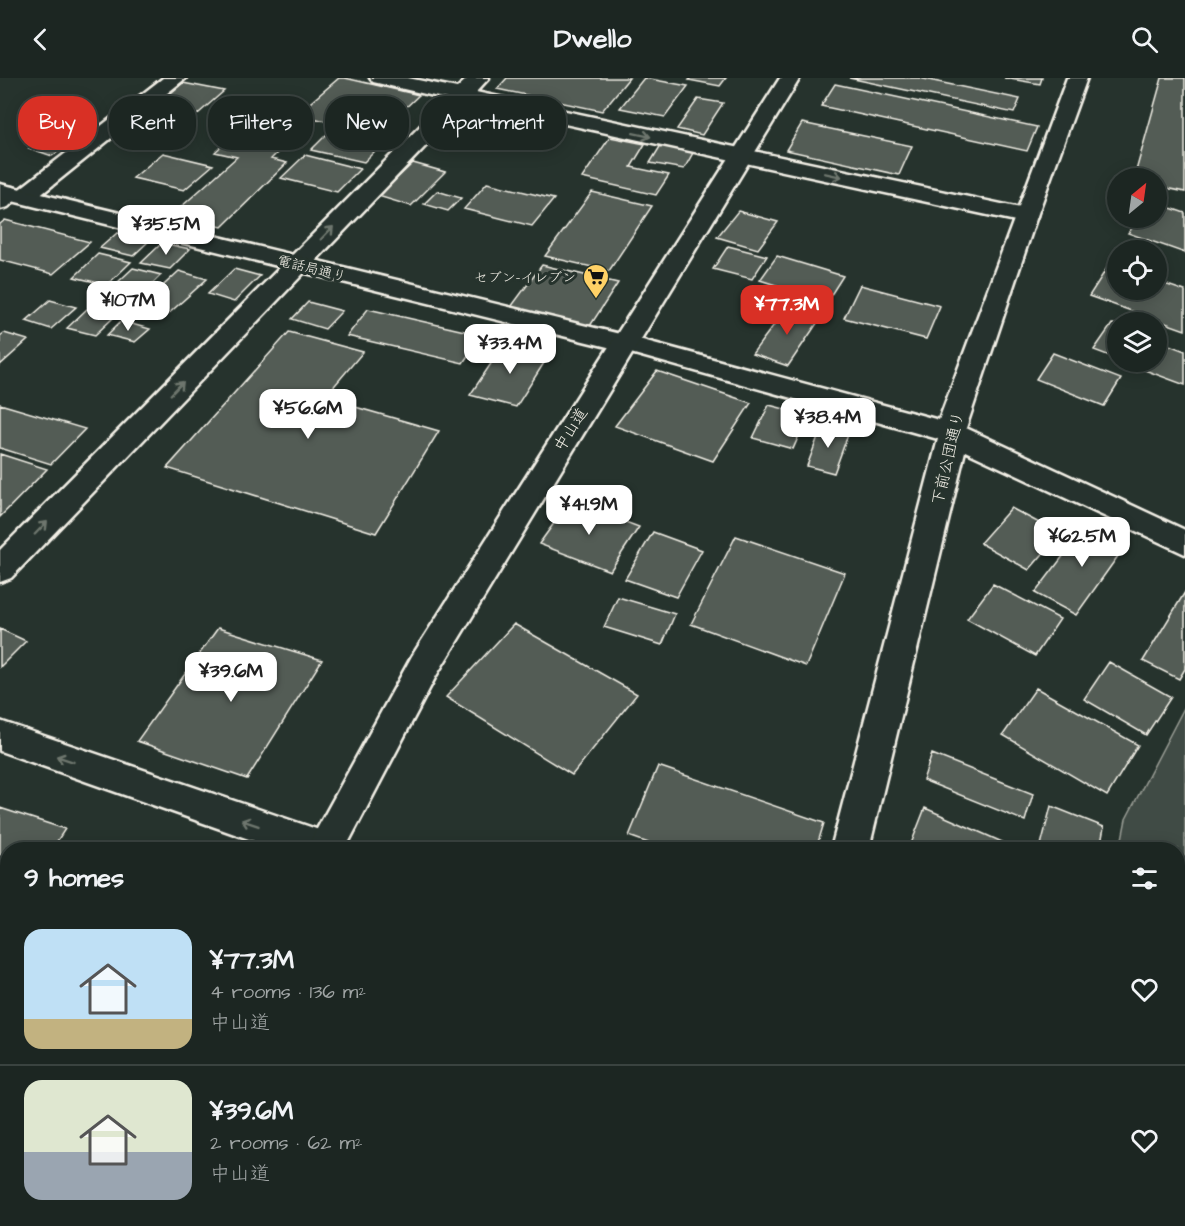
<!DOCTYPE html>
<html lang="en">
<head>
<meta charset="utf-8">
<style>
  body { margin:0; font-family:"Architects Daughter","Klee One",sans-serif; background:#29322f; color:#f1f3f6; height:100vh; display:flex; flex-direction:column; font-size:22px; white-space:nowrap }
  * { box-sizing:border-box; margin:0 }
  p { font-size:20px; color:#a0a5a5 }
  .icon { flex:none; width:33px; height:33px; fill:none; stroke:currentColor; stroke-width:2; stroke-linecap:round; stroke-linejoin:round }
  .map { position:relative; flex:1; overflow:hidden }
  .side { position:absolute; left:0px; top:764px; width:1185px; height:386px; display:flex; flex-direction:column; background:#1c2622; border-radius:24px 24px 0 0; box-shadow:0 3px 15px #0003,0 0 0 2px #3a4340 }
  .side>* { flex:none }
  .hud { position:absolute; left:18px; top:18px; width:600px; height:54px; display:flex; gap:12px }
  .needle { width:39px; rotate:29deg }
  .tools { position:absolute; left:1107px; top:90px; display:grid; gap:12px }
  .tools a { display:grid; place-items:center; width:60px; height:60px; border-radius:50%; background:#1c2622; box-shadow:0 3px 15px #0003,0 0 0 2px #3a4340; font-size:30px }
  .price { position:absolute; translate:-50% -51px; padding:0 14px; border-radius:12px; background:#fff; color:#222; font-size:20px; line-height:39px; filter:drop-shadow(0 2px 3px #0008) }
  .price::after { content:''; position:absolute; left:50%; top:36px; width:18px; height:14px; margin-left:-9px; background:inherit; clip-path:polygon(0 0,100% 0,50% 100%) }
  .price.active { background:#d93025; color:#fff }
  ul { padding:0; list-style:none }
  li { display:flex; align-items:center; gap:18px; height:150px; padding:0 24px }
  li+li { border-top:2px solid #3a4340 }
  li span { display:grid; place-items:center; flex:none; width:168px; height:120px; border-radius:18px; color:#555 }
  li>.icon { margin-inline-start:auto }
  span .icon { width:72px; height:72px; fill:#fffc; stroke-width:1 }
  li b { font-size:26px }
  h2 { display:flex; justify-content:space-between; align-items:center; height:72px; padding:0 24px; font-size:26px }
  .tag { padding:0 21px; border-radius:24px; background:#1c2622; box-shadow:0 3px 15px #0003,0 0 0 2px #3a4340; font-size:21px; line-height:54px }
  .tag.active { background:#d93025; color:#fff }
  header { display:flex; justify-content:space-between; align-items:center; height:78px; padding:0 24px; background:#1c2622; font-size:27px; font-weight:700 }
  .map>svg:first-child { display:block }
  .green { fill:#414b45; stroke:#9a9e96; stroke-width:1.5 }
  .building { fill:#525c55; stroke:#f4f1e8; stroke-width:1.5 }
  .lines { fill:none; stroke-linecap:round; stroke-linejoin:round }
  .pedestrian-casing { stroke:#f4f1e8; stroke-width:5 }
  .minor-casing { stroke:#f4f1e8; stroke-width:5 }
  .tertiary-casing { stroke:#f4f1e8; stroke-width:5 }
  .trunk-casing { stroke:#f4f1e8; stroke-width:5 }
  .path { stroke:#f4f1e8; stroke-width:4.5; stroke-dasharray:8 5; stroke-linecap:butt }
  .pedestrian { fill:#26332d; fill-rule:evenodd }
  .minor { fill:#26332d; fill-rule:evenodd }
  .tertiary { fill:#26332d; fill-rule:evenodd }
  .trunk { fill:#26332d; fill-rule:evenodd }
  .oneway { stroke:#6e766e }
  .labels { text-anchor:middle; stroke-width:6; stroke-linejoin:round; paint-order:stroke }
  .far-street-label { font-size:14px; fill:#f4f1e8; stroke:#26332d }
  .far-poi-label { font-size:14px; fill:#f4f1e8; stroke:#26332d; text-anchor:end }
  .street-label { font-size:16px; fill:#f4f1e8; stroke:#26332d }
</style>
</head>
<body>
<header><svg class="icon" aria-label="back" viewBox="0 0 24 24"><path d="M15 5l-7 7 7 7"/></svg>Dwello<svg class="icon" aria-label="search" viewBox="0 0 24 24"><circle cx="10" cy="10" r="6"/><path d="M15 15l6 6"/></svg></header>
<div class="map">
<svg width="1185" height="1148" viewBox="0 0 1185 1148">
  <rect width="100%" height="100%" fill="#26332d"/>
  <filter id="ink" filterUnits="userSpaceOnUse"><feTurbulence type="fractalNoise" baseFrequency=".0167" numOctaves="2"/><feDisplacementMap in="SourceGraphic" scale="12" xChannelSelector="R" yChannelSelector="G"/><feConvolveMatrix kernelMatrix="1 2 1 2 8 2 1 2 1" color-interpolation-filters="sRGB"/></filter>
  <g filter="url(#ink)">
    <!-- green -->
    <path class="green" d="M1185 628V927L1178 922V771H1120L1126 741Z"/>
    <!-- building -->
    <path class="building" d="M339 0H345L419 17 378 56 297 36Z
      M507 0H629L602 33 497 11Z
      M644 0 688 8 665 39 620 30Z
      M691 0H726L720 8 689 2Z
      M849 0H919L1020 21 1014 35Z
      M1004 0H1042L1040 6Z
      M1162 0H1185V114L1156 108V100H1134Z
      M183 5 224 13 191 42 149 33Z
      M835 6 1037 49 1027 73 821 28Z
      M68 19 86 25 65 38 46 31Z
      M698 21 723 25 702 57 677 51Z
      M263 30 289 36 290 49 301 51 271 81 287 85 222 149 172 137 237 79 215 74Z
      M143 36 166 42 138 65 114 59Z
      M802 45 912 68 899 97 786 72Z
      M66 46 89 53 52 78 29 70Z
      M333 50 386 62 364 84 311 72Z
      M610 59 645 66 631 89 669 97 656 117 582 100Z
      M661 67 694 73 684 91 650 85Z
      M163 75 213 87 184 112 133 100Z
      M305 77 360 91 337 114 281 100Z
      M413 85 445 94 411 128 378 118Z
      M487 105 554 121 532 148 464 131Z
      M437 113 461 120 448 133 424 126Z
      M592 114 652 128 609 193 545 178Z
      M1156 125 1185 135V175L1128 155 1141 140H1156Z
      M738 133 778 144 758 171 717 159Z
      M5 142 90 164 53 196 0 182V146Z
      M117 155 149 163 133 178 100 170Z
      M162 165 190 171 170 191 141 185Z
      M728 168 767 178 752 201 713 191Z
      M98 176 131 184 107 207 74 199Z
      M777 178 843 198 827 223 760 202Z
      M542 187 618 205 590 248 511 229Z
      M1109 187 1118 190V212H1156V203L1185 213V252L1089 218Z
      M133 190 161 197 131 227 101 220Z
      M234 191 260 198 234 224 208 216Z
      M179 193 207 201 166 238 139 230Z
      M860 207 940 228 926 261 844 240Z
      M50 222 76 229 51 251 26 243Z
      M308 224 342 233 325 251 292 241Z
      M789 227 822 238 788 288 752 276Z
      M87 231 114 239 95 257 67 250Z
      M368 231 482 257 463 285 347 258Z
      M121 243 150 251 135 264 107 257Z
      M1112 246 1118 247V281L1094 272Z
      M289 254 363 274 324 320 439 353 376 455 167 390Z
      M4 255 28 262 0 287V258Z
      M1156 262 1185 273V307L1123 284H1156Z
      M504 266 549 277 516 329 470 317Z
      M1053 275 1121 301 1104 328 1036 301Z
      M657 293 751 325 713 383 615 348Z
      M0 326 85 351 51 386 0 370Z
      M769 327 808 337 793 371 753 360Z
      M822 348 849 354 834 395 807 388Z
      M0 376 47 391 0 439Z
      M570 423 639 449 610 493 539 466Z
      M1011 430 1060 456 1029 492 980 465Z
      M1089 444 1128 464 1076 537 1035 515Z
      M653 454 702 472 676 519 625 501Z
      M736 458 845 495 806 588 691 546Z
      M993 506 1060 541 1035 578 967 541Z
      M1185 514V591L1179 601 1143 583Z
      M618 519 675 536 662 567 604 549Z
      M514 546 637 616 572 697 446 619Z
      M218 550 322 582 247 701 137 663Z
      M0 551 26 563 0 589Z
      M1109 584 1171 619 1146 657 1084 621Z
      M1036 610 1138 667 1107 718 1003 657Z
      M932 676 1033 716 1025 743 923 702Z
      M658 688 824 745 816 771H665L629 758Z
      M1051 728 1104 749 1100 771H1040Z
      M0 730 65 751 52 771H8V836L0 847Z
      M925 730 1018 771H909Z
      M1178 941 1185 946V1065L1178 1060Z
      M0 996 8 1000V1059L0 1070Z
      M0 1093 8 1097V1142L3 1148H0Z
      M438 1142H553L551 1148H435Z
      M648 1142H679L677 1148H661Z
      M797 1142H863L877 1148H795Z"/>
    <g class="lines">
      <defs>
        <path id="pedestrian" d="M163 0H186L33 123H17L14 118 17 113Z"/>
        <path id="minor" d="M370 0H408L457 10 468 0H489L476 14 1025 131 1033 133 1037 138 1033 143 1025 145 467 25 11 500 0 504V472L447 21 373 4Z
          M11 109 19 111 22 116 8 129 0 131V113Z
          M0 643 325 754 338 759 344 771H277L0 673Z
          M733 1142H779L777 1148H731Z
          M907 1142H964L967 1148H910Z
          M1078 1142H1135L1138 1148H1081Z"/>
        <path id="tertiary" d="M1067 0H1087L1037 138 966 350 1185 452V476L965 373 869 771H831L938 361 620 272 0 120V106L624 257 939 342Z"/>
        <path id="trunk" d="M780 0H800L436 598 345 771H306L412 578Z
          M97 1142H144L141 1148H94Z"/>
      </defs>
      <!-- pedestrian casing -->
      <use href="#pedestrian" class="pedestrian-casing"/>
      <!-- minor casing -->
      <use href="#minor" class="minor-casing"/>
      <!-- tertiary casing -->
      <use href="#tertiary" class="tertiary-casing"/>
      <!-- trunk casing -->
      <use href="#trunk" class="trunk-casing"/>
      <!-- path -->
      <path class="path" d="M1012 1142 1027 1148"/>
      <!-- pedestrian -->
      <use href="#pedestrian" class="pedestrian"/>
      <!-- minor -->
      <use href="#minor" class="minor"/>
      <!-- tertiary -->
      <use href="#tertiary" class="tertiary"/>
      <!-- trunk -->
      <use href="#trunk" class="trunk"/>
    </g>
    <!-- one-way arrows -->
    <defs><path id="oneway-shaft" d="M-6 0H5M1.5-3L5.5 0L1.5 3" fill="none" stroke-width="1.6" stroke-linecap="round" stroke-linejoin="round" transform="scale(1.5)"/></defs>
    <g class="oneway">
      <use href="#oneway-shaft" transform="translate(642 57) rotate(12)"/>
      <use href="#oneway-shaft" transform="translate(833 97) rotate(12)"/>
      <use href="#oneway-shaft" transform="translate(327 155) rotate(-46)"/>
      <use href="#oneway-shaft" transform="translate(177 310) rotate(-46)"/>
      <use href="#oneway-shaft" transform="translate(41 450) rotate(-46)"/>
      <use href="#oneway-shaft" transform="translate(65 681) rotate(-161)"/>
      <use href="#oneway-shaft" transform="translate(250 745) rotate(-161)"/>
    </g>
  </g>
  <!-- icons -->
  <defs>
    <symbol id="supermarket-pin" viewBox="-11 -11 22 30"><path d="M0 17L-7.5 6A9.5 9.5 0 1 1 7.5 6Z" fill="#ffd166" stroke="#26332d"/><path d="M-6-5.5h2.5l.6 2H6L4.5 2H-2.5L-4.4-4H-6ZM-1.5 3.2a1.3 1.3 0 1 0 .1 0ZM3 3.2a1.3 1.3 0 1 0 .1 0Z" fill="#111"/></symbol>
  </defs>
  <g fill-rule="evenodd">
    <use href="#supermarket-pin" x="581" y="184" width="30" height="40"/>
  </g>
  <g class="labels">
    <!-- far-street labels -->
    <g class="far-street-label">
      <text transform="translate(312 190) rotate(14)" y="5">電話局通り</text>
    </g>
    <!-- far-poi labels -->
    <g class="far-poi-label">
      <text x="576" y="204">セブン-イレブン</text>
    </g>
    <!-- street labels -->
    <g class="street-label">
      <text transform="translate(570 351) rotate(-58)" y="6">中山道</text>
      <text transform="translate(947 380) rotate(-77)" y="6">下前公団通り</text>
    </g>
  </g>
</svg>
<div class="tools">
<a><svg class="needle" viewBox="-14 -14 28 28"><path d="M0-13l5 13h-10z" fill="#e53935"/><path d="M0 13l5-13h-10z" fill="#a0a5a5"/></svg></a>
<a><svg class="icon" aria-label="locate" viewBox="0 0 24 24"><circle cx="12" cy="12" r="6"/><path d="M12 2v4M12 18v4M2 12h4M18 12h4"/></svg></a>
<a><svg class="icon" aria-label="layers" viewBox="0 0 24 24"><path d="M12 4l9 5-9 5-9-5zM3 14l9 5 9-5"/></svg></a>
</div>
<b class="price" style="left:166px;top:178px">¥35.5M</b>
<b class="price" style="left:128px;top:254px">¥107M</b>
<b class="price active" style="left:787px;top:258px">¥77.3M</b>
<b class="price" style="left:510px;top:297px">¥33.4M</b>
<b class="price" style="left:308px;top:362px">¥56.6M</b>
<b class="price" style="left:828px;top:371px">¥38.4M</b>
<b class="price" style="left:589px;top:458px">¥41.9M</b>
<b class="price" style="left:1082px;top:490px">¥62.5M</b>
<b class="price" style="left:231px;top:625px">¥39.6M</b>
<div class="hud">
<a class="tag active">Buy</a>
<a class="tag">Rent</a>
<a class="tag">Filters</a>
<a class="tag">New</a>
<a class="tag">Apartment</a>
</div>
<section class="side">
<h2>9 homes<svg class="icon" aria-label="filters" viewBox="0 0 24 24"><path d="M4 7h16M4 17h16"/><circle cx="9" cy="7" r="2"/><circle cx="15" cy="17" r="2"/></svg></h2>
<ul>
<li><span style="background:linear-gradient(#bfe0f5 75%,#c2b280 0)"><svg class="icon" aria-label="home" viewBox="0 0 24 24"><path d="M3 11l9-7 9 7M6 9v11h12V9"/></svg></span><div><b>¥77.3M</b><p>4 rooms · 136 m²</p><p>中山道</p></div><svg class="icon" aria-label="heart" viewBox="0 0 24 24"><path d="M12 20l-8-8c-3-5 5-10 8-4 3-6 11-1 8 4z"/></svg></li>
<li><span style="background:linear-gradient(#dfe7d0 60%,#9aa5b1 0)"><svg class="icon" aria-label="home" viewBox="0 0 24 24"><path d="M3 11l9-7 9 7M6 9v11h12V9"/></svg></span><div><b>¥39.6M</b><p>2 rooms · 62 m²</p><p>中山道</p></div><svg class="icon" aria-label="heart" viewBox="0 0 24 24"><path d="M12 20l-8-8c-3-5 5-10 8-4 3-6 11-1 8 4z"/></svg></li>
</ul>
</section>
</div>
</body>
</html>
